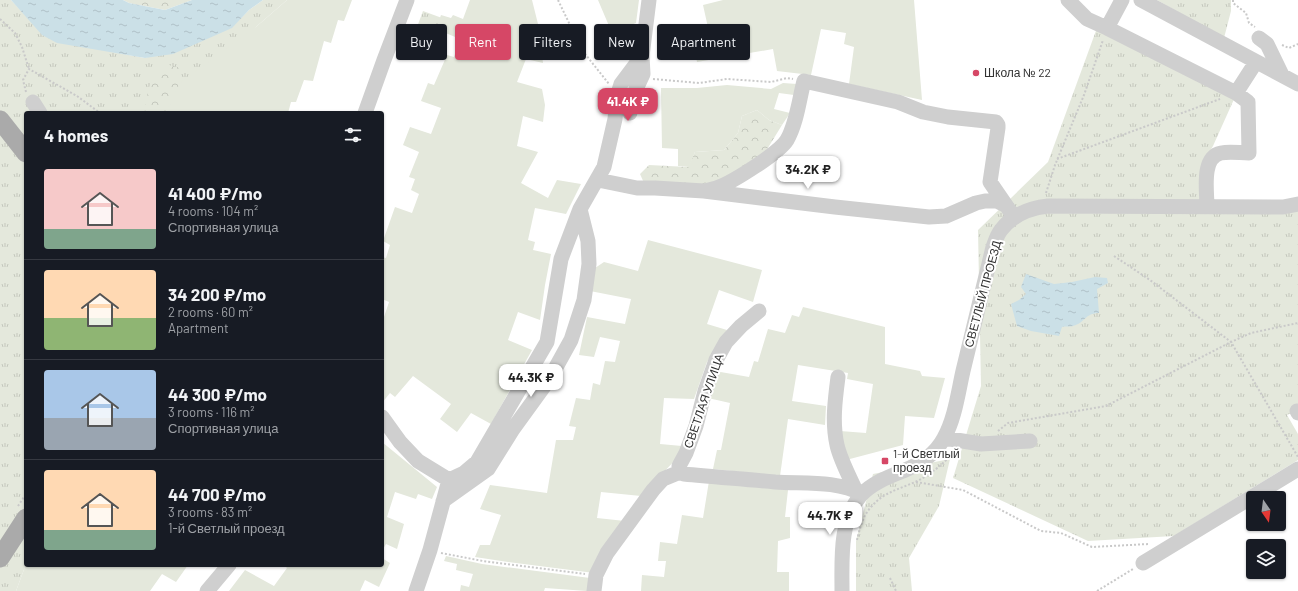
<!DOCTYPE html>
<html lang="en">
<head>
<meta charset="utf-8">
<style>
  body { margin:0; font-family:Barlow,sans-serif; background:#242831; color:#f1f3f6; height:100vh; display:flex; flex-direction:column; font-size:15px; white-space:nowrap }
  * { box-sizing:border-box; margin:0 }
  p { font-size:13px; color:#9ea1a6 }
  .icon { flex:none; width:22px; height:22px; fill:none; stroke:currentColor; stroke-width:2; stroke-linecap:round; stroke-linejoin:round }
  .map { position:relative; flex:1; overflow:hidden }
  .details { position:absolute; left:24px; top:111px; width:360px; height:456px; display:flex; flex-direction:column; background:#171b24; border-radius:4px; box-shadow:0 1px 3px #0004 }
  .details>* { flex:none }
  .top-card { position:absolute; left:396px; top:24px; width:380px; height:36px; display:flex; gap:8px }
  .needle { width:26px; rotate:166deg }
  .controls { position:absolute; left:1246px; top:491px; display:grid; gap:8px }
  .controls a { display:grid; place-items:center; width:40px; height:40px; border-radius:4px; background:#171b24; box-shadow:0 1px 3px #0004; font-size:20px }
  .price { position:absolute; translate:-50% -34px; padding:0 9px; border-radius:8px; background:#fff; color:#222; font-size:13px; line-height:26px; filter:drop-shadow(0 1px 2px #0008) }
  .price::after { content:''; position:absolute; left:50%; top:24px; width:12px; height:9px; margin-left:-6px; background:inherit; clip-path:polygon(0 0,100% 0,50% 100%) }
  .price.current { background:#d64766; color:#fff }
  ul { padding:0; list-style:none }
  li { display:flex; align-items:center; gap:12px; height:100px; padding:0 20px }
  li+li { border-top:1px solid #363941 }
  li span { display:grid; place-items:center; flex:none; width:112px; height:80px; border-radius:4px; color:#555 }
  li>.icon { margin-inline-start:auto }
  span .icon { width:48px; height:48px; fill:#fffc; stroke-width:1 }
  li b { font-size:17px }
  h2 { display:flex; justify-content:space-between; align-items:center; height:48px; padding:0 20px; font-size:17px }
  .pill { padding:0 14px; border-radius:4px; background:#171b24; box-shadow:0 1px 3px #0004; font-size:14px; line-height:36px }
  .pill.current { background:#d64766; color:#fff }
  .map>svg:first-child { display:block }
  .grass { fill:url(#grass-tufts) }
  .forest { fill:url(#forest-crowns) }
  .garden { fill:#e4e8dc }
  .water { fill:url(#water-ripples) }
  .lines { fill:none; stroke-linecap:round; stroke-linejoin:round }
  .path { stroke:#c9c9c9; stroke-width:2; stroke-dasharray:2 2; stroke-linecap:butt }
  .minor { stroke:#cfcfcf; stroke-width:15 }
  .major { stroke:#aaa; stroke-width:19 }
  .poi-dot { fill:#d64766; stroke:#fff; stroke-width:1.5 }
  .labels { text-anchor:middle; stroke-width:4; stroke-linejoin:round; paint-order:stroke }
  .poi-label { font-size:12px; fill:#323232; stroke:#fff; text-anchor:start }
  .street-label { font-size:12px; fill:#323232; stroke:#fff }
</style>
</head>
<body>
<div class="map">
<svg width="1298" height="591" viewBox="0 0 1298 591">
  <defs>
    <pattern id="grass-tufts" width="24" height="20" patternUnits="userSpaceOnUse"><rect width="24" height="20" fill="#e4e8dc"/><path d="M3 7l-1-3M5 7V3M7 7l1-3M15 17l-1-3M17 17v-4M19 17l1-3" fill="none" stroke="#c4c7bd"/></pattern>
    <pattern id="forest-crowns" width="20" height="18" patternUnits="userSpaceOnUse"><rect width="20" height="18" fill="#e4e8dc"/><path d="M2 6a3 3 0 1 1 6 0M12 15a3 3 0 1 1 6 0" fill="none" stroke="#c4c7bd"/></pattern>
    <pattern id="water-ripples" width="26" height="14" patternUnits="userSpaceOnUse"><rect width="26" height="14" fill="#cbe0e7"/><path d="M2 4q2-2 4 0t4 0M15 11q2-2 4 0t4 0" fill="none" stroke="#afc1c7"/></pattern>
  </defs>
  <rect width="100%" height="100%" fill="#fff"/>
  <!-- grass -->
  <path class="grass" d="M0 0H11L26 16 123 54 145 58 231 28 249 10 263 0H287L257 26 166 113H26V564L16 591H0Z
    M1157 0H1231V11L1224 38Z
    M423 11 442 18 436 35 417 27Z
    M1097 28 1235 97 1213 146 1202 165 1203 210 1298 211V410L1287 415 1298 434V460L1174 536 1088 541 953 478 981 386 978 230 1048 162Z
    M950 459 939 506 909 558 912 591H856V541L873 474Z"/>
  <!-- forest -->
  <path class="forest" d="M123 0H192L165 10 129 3Z
    M169 65 181 68 180 83 168 111 166 113H144L148 91 153 76Z
    M757 110 769 120 782 125 766 151 718 183 685 185 644 183 640 174 649 165 688 167 695 152 724 150 738 133 742 116Z"/>
  <!-- garden -->
  <path class="garden" d="M287 0H352L344 21 338 20 331 43 324 41 313 81 304 80 296 102H291L288 113H166L180 83 257 26Z
    M470 0H532L538 24 543 63 526 59 517 82 542 89 545 105 543 122 523 116 517 146 538 152 521 183 548 198 557 180 581 184 566 214 535 208 528 240 535 242 533 250 551 254 545 285 540 320 518 312 508 340 532 350 491 424 471 413 457 432 440 419 451 404 413 376 395 397 390 393 382 403V317H384L389 302 382 299V257L386 258 390 245 383 241 395 207 412 213 419 194 411 190 415 179 409 177 419 152 403 145 410 127 431 134 441 108 421 101 428 83 434 85 447 55 454 57 460 39 436 29 441 15 451 18 453 15 463 19Z
    M598 0H639L636 23 612 33Z
    M723 0H914L922 100 849 84 854 47 844 44 846 33 821 29 811 75 777 71 773 49 697 62 692 36 709 32 703 5Z
    M783 83 797 84 794 95 779 93 774 109 790 113 782 125 769 120 757 110 742 116 738 133 724 150 695 152 689 167 678 166V149L662 148 661 88H697L727 85 771 89Z
    M648 240 762 270 753 302 719 290 707 324 727 330 707 362 694 399 664 398 660 444 682 446 679 456 641 496 601 492 597 518 625 521 594 573 508 562 475 557 480 545H490L501 515 480 509 490 485 547 493 556 440H573L576 427 569 426 576 398 590 400 593 383 600 385 605 361 615 362 620 341 600 337 594 357 579 355 587 317 625 324 631 299 590 291 595 268 604 262 638 271Z
    M803 307 885 327V364L920 371 922 376 945 378 934 418 905 416 903 445 846 460 840 431 866 433 873 384 847 379 848 373 798 365 792 401 826 406 825 425 788 419 780 476 713 469 717 450H721L730 403 708 398 715 371 749 377 754 361 758 362 768 329 785 333 792 315 799 317Z
    M382 442 437 487 432 499 418 494 416 499 395 492 387 517 404 524 397 549 386 544 382 551Z
    M709 481 788 490 785 517H790V538L778 541 777 572H789V591H641L642 575 664 577 666 561H658L660 542 677 544 682 515 703 518Z
    M446 556 482 564 590 578 587 591 545 588 544 591H460L461 585 469 587 473 574 456 570 457 564 444 561Z
    M382 558 390 563 379 587 365 580 360 591H229L245 570 274 586 287 568 284 565H382Z
    M26 564V565H188L176 582 162 574 150 591H16Z"/>
  <!-- water -->
  <path class="water" d="M11 0H123L129 3 165 10 192 0H263L249 10 232 28 173 54 145 58 57 43 42 35Z
    M1026 274 1054 284 1072 282 1095 277 1107 278 1108 283 1097 289 1099 313C1085 313 1085 323 1073 326 1070 327 1066 326 1062 327L1059 336 1031 331 1017 326 1011 304 1019 300 1026 294 1021 287Z"/>
  <g class="lines">
    <!-- path -->
    <path class="path" d="M558 0 582 50 609 84
      M1233 0V3L1246 13 1249 23 1255 27
      M0 19 15 33 22 47 29 69
      M1282 45 1289 48 1298 44
      M653 79 699 83 727 79 771 82 787 78 793 79
      M26 92 23 80 29 69 77 96 100 113
      M1057 159 1220 99
      M1046 193 1055 165 1084 95 1103 40
      M1114 256 1150 280 1231 342 1298 457
      M998 431 1008 423 1106 406 1231 342 1251 333 1298 323
      M916 482 963 490 1041 531 1061 533 1092 547 1149 544
      M18 506 26 494
      M857 540C860 528 863 515 872 506 884 492 900 489 915 482 930 475 944 464 954 451
      M441 553 483 561 585 574
      M890 578 896 591
      M1097 591 1133 569"/>
    <!-- minor -->
    <path class="minor" d="M1068 0 1087 19 1107 28 1236 93 1256 62
      M1141 0 1298 84
      M1107 28 1122 0
      M1259 38 1267 44 1282 75
      M33 102 40 113
      M365 113 384 60 407 0
      M630 113 631 100 643 74 642 56
      M598 180 637 188H655L704 191 835 207 929 217 946 216 976 203 985 201H997L1005 205
      M704 191C709 190 714 189 719 187 734 181 779 153 787 140 797 122 799 100 804 81L898 102 923 112 948 117 996 122 998 125V128L990 182 1014 217
      M1207 207C1207 191 1201 157 1221 153 1230 151 1240 153 1249 153L1248 102 1236 93
      M838 377C835 400 832 423 837 445 840 459 850 478 856 491
      M1297 411 1298 413
      M382 417 400 442 418 461 449 480
      M944 438 981 444 1030 441
      M680 472 684 474C714 477 745 479 775 482 803 484 837 480 862 494
      M443 501 488 469 513 429 550 378 571 340 584 300 589 264 588 241 580 209
      M1143 563 1298 469
      M207 591 229 565
      M416 591 430 550 449 480 464 473 477 462 547 342 561 259 580 209 604 167 615 119 617 97 621 84 642 56 649 0
      M594 591 596 575 607 553 653 490 663 479 680 472 679 466 686 453 696 426 705 391 716 360 726 342 741 326 759 311
      M842 591C842 559 839 521 861 495 872 483 888 477 903 471 920 464 935 455 944 438 955 418 958 393 963 371 973 330 983 288 993 247 995 242 997 235 1001 230 1013 214 1030 208 1048 206L1283 207 1298 204"/>
    <!-- major -->
    <path class="major" d="M0 120 26 153
      M0 558 26 518"/>
  </g>
  <!-- markers -->
  <g class="poi-dot">
    <circle cx="976" cy="73" r="4"/>
    <rect x="881" y="457" width="8" height="8" rx="2"/>
  </g>
  <g class="labels">
    <!-- poi labels -->
    <g class="poi-label">
      <text x="984" y="77">Школа № 22</text>
      <text x="893" y="458">1-й Светлый<tspan x="893" dy="14">проезд</tspan></text>
    </g>
    <!-- street labels -->
    <g class="street-label">
      <text transform="translate(983 294) rotate(-75)" y="4">СВЕТЛЫЙ ПРОЕЗД</text>
      <text transform="translate(704 401) rotate(-71)" y="4">СВЕТЛАЯ УЛИЦА</text>
    </g>
  </g>
</svg>
<div class="controls">
<a><svg class="needle" viewBox="-14 -14 28 28"><path d="M0-13l5 13h-10z" fill="#e53935"/><path d="M0 13l5-13h-10z" fill="#9ea1a6"/></svg></a>
<a><svg class="icon" aria-label="layers" viewBox="0 0 24 24"><path d="M12 4l9 5-9 5-9-5zM3 14l9 5 9-5"/></svg></a>
</div>
<b class="price current" style="left:628px;top:122px">41.4K ₽</b>
<b class="price" style="left:808px;top:190px">34.2K ₽</b>
<b class="price" style="left:531px;top:398px">44.3K ₽</b>
<b class="price" style="left:830px;top:536px">44.7K ₽</b>
<div class="top-card">
<a class="pill">Buy</a>
<a class="pill current">Rent</a>
<a class="pill">Filters</a>
<a class="pill">New</a>
<a class="pill">Apartment</a>
</div>
<section class="details">
<h2>4 homes<svg class="icon" aria-label="filters" viewBox="0 0 24 24"><path d="M4 7h16M4 17h16"/><circle cx="9" cy="7" r="2"/><circle cx="15" cy="17" r="2"/></svg></h2>
<ul>
<li><span style="background:linear-gradient(#f6c9c9 75%,#7fa58c 0)"><svg class="icon" aria-label="home" viewBox="0 0 24 24"><path d="M3 11l9-7 9 7M6 9v11h12V9"/></svg></span><div><b>41 400 ₽/mo</b><p>4 rooms · 104 m²</p><p>Спортивная улица</p></div></li>
<li><span style="background:linear-gradient(#ffd9b3 60%,#8fb573 0)"><svg class="icon" aria-label="home" viewBox="0 0 24 24"><path d="M3 11l9-7 9 7M6 9v11h12V9"/></svg></span><div><b>34 200 ₽/mo</b><p>2 rooms · 60 m²</p><p>Apartment</p></div></li>
<li><span style="background:linear-gradient(#a9c7e8 60%,#9aa5b1 0)"><svg class="icon" aria-label="home" viewBox="0 0 24 24"><path d="M3 11l9-7 9 7M6 9v11h12V9"/></svg></span><div><b>44 300 ₽/mo</b><p>3 rooms · 116 m²</p><p>Спортивная улица</p></div></li>
<li><span style="background:linear-gradient(#ffd9b3 75%,#7fa58c 0)"><svg class="icon" aria-label="home" viewBox="0 0 24 24"><path d="M3 11l9-7 9 7M6 9v11h12V9"/></svg></span><div><b>44 700 ₽/mo</b><p>3 rooms · 83 m²</p><p>1-й Светлый проезд</p></div></li>
</ul>
</section>
</div>
</body>
</html>
